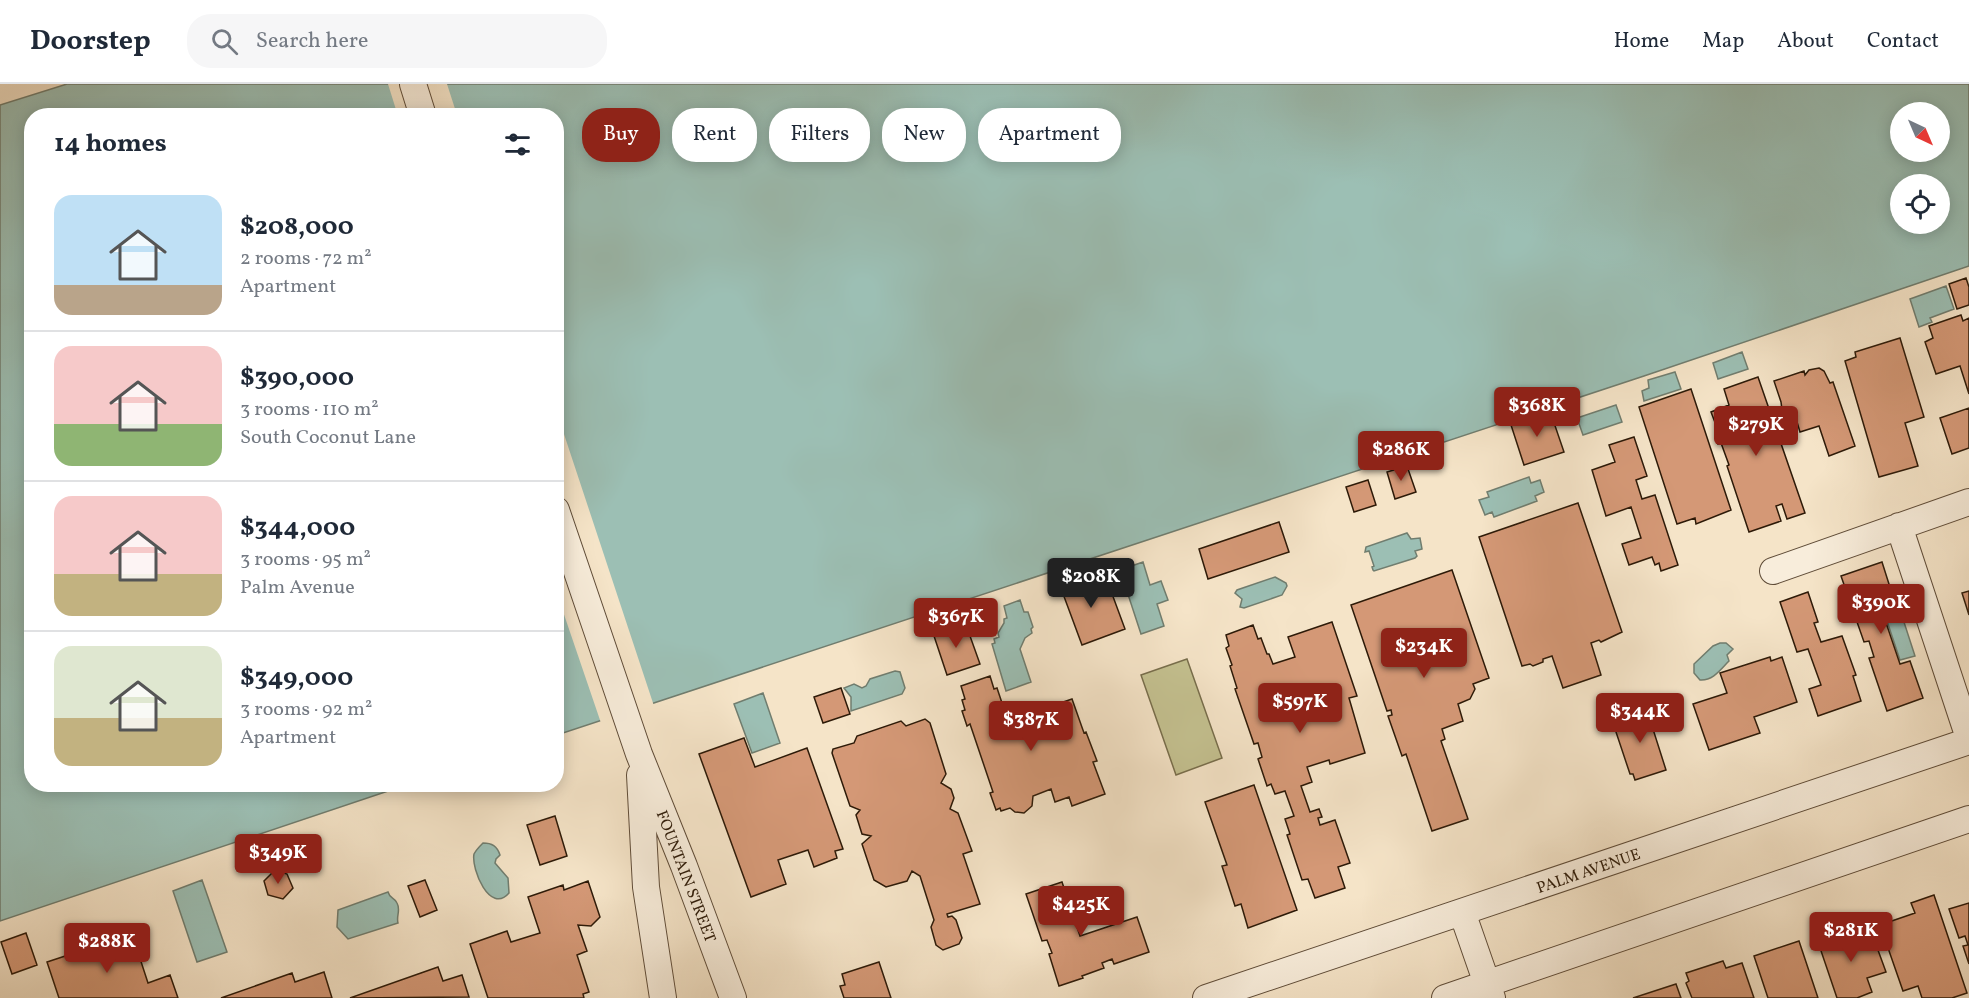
<!DOCTYPE html>
<html lang="en">
<head>
<meta charset="utf-8">
<style>
  body { margin:0; font-family:Vollkorn,serif; background:#f6f6f7; color:#1f2937; height:100vh; display:flex; flex-direction:column; font-size:22px; white-space:nowrap }
  * { box-sizing:border-box; margin:0 }
  p { font-size:20px; color:#747a83 }
  .icon { flex:none; width:33px; height:33px; fill:none; stroke:currentColor; stroke-width:2; stroke-linecap:round; stroke-linejoin:round }
  .map { position:relative; flex:1; overflow:hidden }
  .side { position:absolute; left:24px; top:24px; width:540px; height:684px; display:flex; flex-direction:column; background:#fff; border-radius:24px; box-shadow:0 3px 15px #0003 }
  .side>* { flex:none }
  .top-card { position:absolute; left:582px; top:24px; width:570px; height:54px; display:flex; gap:12px }
  .needle { width:39px; rotate:136deg }
  .controls { position:absolute; left:1890px; top:18px; display:grid; gap:12px }
  .controls a { display:grid; place-items:center; width:60px; height:60px; border-radius:50%; background:#fff; box-shadow:0 3px 15px #0003; font-size:30px }
  .price { position:absolute; translate:-50% -51px; padding:0 14px; border-radius:6px; background:#8f2418; color:#fff; font-size:20px; line-height:39px; filter:drop-shadow(0 2px 3px #0008) }
  .price::after { content:''; position:absolute; left:50%; top:36px; width:18px; height:14px; margin-left:-9px; background:inherit; clip-path:polygon(0 0,100% 0,50% 100%) }
  .price.current { background:#222; color:#fff }
  ul { padding:0; list-style:none }
  li { display:flex; align-items:center; gap:18px; height:150px; padding:0 30px }
  li+li { border-top:2px solid #e0e1e3 }
  li span { display:grid; place-items:center; flex:none; width:168px; height:120px; border-radius:18px; color:#555 }
  li>.icon { margin-inline-start:auto }
  span .icon { width:72px; height:72px; fill:#fffc; stroke-width:1 }
  li b { font-size:26px }
  h2 { display:flex; justify-content:space-between; align-items:center; height:72px; padding:0 30px; font-size:26px }
  .chip { padding:0 21px; border-radius:24px; background:#fff; box-shadow:0 3px 15px #0003; font-size:21px; line-height:54px }
  .chip.current { background:#8f2418; color:#fff }
  header { display:flex; align-items:center; gap:36px; box-sizing:border-box; height:84px; padding:0 30px; background:#fff; border-bottom:2px solid #e0e1e3 }
  header strong { font-size:28px }
  nav { display:flex; gap:33px; margin-inline-start:auto; font-size:21px }
  .search { width:420px; height:54px; background:#f6f6f7; display:flex; align-items:center; gap:15px; box-sizing:border-box; padding:0 21px; border-radius:24px; color:#747a83; font-size:22px }
  .map>svg:first-child { display:block }
  .green { fill:#c4c190; stroke:#786e4c; stroke-width:1.5 }
  .water { fill:#9cbfb4; stroke:#707d6f; stroke-width:1.5; fill-rule:evenodd }
  .pier { fill:#f5e4c8 }
  .building { fill:#d49876; stroke:#2d1a08; stroke-width:1.5 }
  .lines { fill:none; stroke-linecap:round; stroke-linejoin:round }
  .minor-casing { stroke:#5f4c38; stroke-width:28 }
  .minor { stroke:#f8eddb; stroke-width:26 }
  .labels { text-anchor:middle; stroke-width:6; stroke-linejoin:round; paint-order:stroke }
  .street-label { font-size:16px; fill:#2d1a08; stroke:#f8eddb }
</style>
</head>
<body>
<header>
<strong>Doorstep</strong>
<div class="search"><svg class="icon" aria-label="search" viewBox="0 0 24 24"><circle cx="10" cy="10" r="6"/><path d="M15 15l6 6"/></svg>Search here</div>
<nav><a>Home</a><a>Map</a><a>About</a><a>Contact</a></nav>
</header>
<div class="map">
<svg width="1969" height="914" viewBox="0 0 1969 914">
  <rect width="100%" height="100%" fill="#f5e4c8"/>
  <filter id="stains"><feTurbulence type="fractalNoise" baseFrequency=".00333" numOctaves="4"/><feColorMatrix values="0 0 0 0 .2 0 0 0 0 .09 0 0 0 0 .02 0 0 0 .5 -.17"/></filter>
  <radialGradient id="worn" r=".72"><stop offset=".6" stop-color="#630" stop-opacity="0"/><stop offset="1" stop-color="#630" stop-opacity=".3"/></radialGradient>
  <!-- green -->
  <path class="green" d="M1187 575 1222 674 1176 691 1141 591Z"/>
  <!-- water -->
  <path class="water" d="M67 0H1969V182L1644 292 557 651 556 32H32V700L406 701 0 837V21ZM1900 28H1940V68H1900ZM1900 100H1940V140H1900Z
    M1946 202 1954 225 1930 234 1932 238 1919 243 1910 215Z
    M1742 268 1748 285 1718 295 1713 279Z
    M1675 288 1681 305 1644 317 1642 307 1649 304 1648 296Z
    M1616 321 1622 338 1583 351 1577 334Z
    M1529 393 1531 399 1540 396 1544 408 1535 412 1537 417 1494 433 1492 428 1485 431 1479 416 1489 413 1487 408Z
    M1407 449 1411 455 1420 454 1422 465 1415 467 1417 472 1415 474 1374 487 1373 486 1372 483 1374 482 1369 467 1365 468 1366 463Z
    M1143 478 1150 501 1161 497 1168 516 1157 520 1164 542 1141 550 1120 486Z
    M1275 493 1286 499 1287 502 1282 511 1244 524 1240 523 1242 515 1235 509 1237 506Z
    M1020 516 1024 528H1028L1033 543 1031 545 1032 549 1025 554 1020 565 1031 598 1006 607 992 560 995 559 994 555 999 553 998 549 1004 539V535L1007 534 1004 522Z
    M1902 532 1915 572 1900 576 1887 537Z
    M1720 559H1726L1733 565 1727 571 1729 577C1721 585 1713 597 1700 596L1694 589V580L1713 562Z
    M895 587 900 588 905 604 902 610 851 627V613L844 604 854 600 862 604 866 602 870 595Z
    M763 609 780 659 752 669 734 620Z
    M483 759C492 759 497 762 500 771L496 775 495 779 508 794 509 809C490 831 471 785 474 770 476 766 480 762 483 759Z
    M202 796 227 868 197 878 173 807Z
    M388 808C390 815 394 813 397 819 401 826 396 832 398 839L348 855 337 843 338 826Z"/>
  <!-- pier -->
  <path class="pier" d="M388 0H447L457 31 398 32Z
    M557 329 654 622 601 639 556 507Z"/>
  <!-- building -->
  <path class="building" d="M1966 194 1969 203V221L1957 225 1949 200Z
    M1961 231 1963 237 1969 234V310L1960 282 1936 290 1925 258 1933 254 1929 242Z
    M1900 254 1924 333 1905 339 1918 382 1879 393 1845 277 1856 273 1855 268Z
    M1819 284 1824 287 1830 299 1833 298 1855 362 1829 372 1819 342 1800 348 1797 338 1788 341 1783 334 1781 318 1774 297 1804 287 1805 291 1809 286Z
    M1758 293 1805 429 1787 435 1782 420 1776 422 1781 437 1749 448 1727 382 1729 381 1721 359 1718 360 1715 350 1719 349 1711 328 1729 321 1724 305Z
    M1691 305 1731 426 1696 440 1695 434 1677 440 1639 323Z
    M1969 324V364L1952 370 1940 334Z
    M1550 327 1564 368 1524 381 1511 341Z
    M1634 353 1647 392 1636 396 1642 415 1655 411 1678 481 1661 487 1659 479 1655 481 1652 473 1629 481 1622 460 1641 454 1631 423 1606 432 1592 386 1615 378 1609 361Z
    M1407 382 1416 408 1395 415 1387 388Z
    M1368 396 1376 421 1354 428 1346 403Z
    M1578 419 1622 548 1601 558 1599 556 1591 559 1601 591 1563 604 1552 572 1543 575V578L1533 582 1530 580 1522 582 1479 453Z
    M1279 438 1289 468 1208 495 1199 465Z
    M1882 478 1895 519 1881 524 1900 580 1910 577 1923 614 1887 627 1869 574 1874 573 1869 557 1864 558 1841 492Z
    M1452 486 1489 594 1473 600 1475 605 1470 615 1458 620 1463 637 1442 645 1445 655 1441 657 1468 735 1432 747 1406 670 1402 672 1388 632 1392 631 1391 626 1387 627 1351 521Z
    M1087 489 1093 505 1108 499 1125 545 1082 561 1059 499Z
    M1969 507V531L1962 509Z
    M1808 508 1818 538 1814 539 1821 558 1842 552 1856 591 1853 592 1861 617 1818 632 1809 605 1821 601 1808 565 1797 568 1780 518Z
    M965 538 980 580 947 591 933 549Z
    M1332 538 1357 612 1349 614 1365 669 1330 680 1329 676 1307 683 1312 698 1301 702 1310 728 1319 725 1322 733 1318 734 1320 741 1335 736 1350 779 1338 783 1345 804 1315 814 1308 795 1302 796 1287 751 1290 750 1285 735 1294 732 1285 707 1275 710 1271 700 1267 702 1258 675 1262 673 1258 659 1254 660 1235 605 1237 604 1230 582 1232 581 1226 564 1229 562 1226 551 1253 541 1258 555 1261 554 1267 570H1269L1273 580 1295 573 1288 553Z
    M1770 573 1771 577 1782 573 1797 618 1754 633 1760 649 1709 666 1693 620 1727 609 1720 589Z
    M990 592 994 605 997 604 1012 649 1045 638 1040 626 1072 615 1084 649 1086 648 1097 677 1093 678 1105 710 1072 722 1069 713 1055 718 1051 705 1033 712 1032 722 1024 729 1015 728 1010 724 1001 727 1000 724 996 726 990 709 993 708 970 640 967 642 962 627 965 626 962 616 965 615 961 602Z
    M841 604 850 630 823 639 814 613Z
    M1645 620 1666 686 1635 696 1633 690H1630L1613 639 1635 632 1632 624Z
    M925 635 930 639 946 690 941 699 951 705 954 714 950 725 958 729 972 767 963 770 980 820 947 830 948 833 952 832 956 836 962 854 959 860 943 866 936 861 931 843 934 836 920 792 912 787 907 797 886 803 874 796 862 760 871 752 862 750 856 731 860 726 850 722 832 669 833 665 854 659 857 652 901 637 906 642Z
    M744 654 755 683 807 664 843 765 835 767 837 774 814 783 808 766 778 776 786 800 751 813 699 670Z
    M1254 701 1297 826 1248 844 1241 820 1235 822 1222 782 1227 781 1205 718Z
    M555 732 567 772 540 781 527 741Z
    M275 786 287 790 293 804 283 815 268 811 264 797Z
    M425 796 437 826 420 833 408 802Z
    M588 797 600 833 591 842 578 841 587 867 577 871 589 908 583 910 584 914H488L470 860 507 847 511 858 540 849 528 813 563 801 564 806Z
    M1062 798 1080 852 1137 833 1149 868 1114 880 1112 875 1102 879 1104 884 1082 892 1083 894 1059 902 1049 870 1052 869 1047 856 1042 857 1026 810Z
    M1934 811 1967 909 1952 914H1922L1918 902 1903 907 1880 841 1915 829 1911 819Z
    M1969 819V880L1963 862 1968 861 1965 852 1959 854 1949 825Z
    M1840 847 1841 852 1854 847 1856 852 1871 847 1886 888 1867 894 1872 908 1857 914H1837L1817 855Z
    M26 849 37 881 12 890 1 858Z
    M132 850 148 899 170 891 178 914H59L47 878Z
    M1799 857 1818 914H1768L1754 872Z
    M1723 877 1726 884 1742 879 1754 914H1692L1686 899 1689 897 1686 889Z
    M879 878 891 914H844L840 902 845 901 842 890Z
    M438 883 443 897 462 891 469 913 350 914Z
    M324 888 332 914H221L292 889 295 898Z
    M1676 900 1681 914H1633Z"/>
  <g class="lines">
    <defs>
      <path id="minor" d="M413 0 423 32
        M556 426 639 670 684 782 733 914
        M1899 442 1969 654
        M1773 487 1969 418
        M640 691 646 803 663 914
        M1462 828 1492 914
        M1206 914 1969 657
        M1445 914 1969 735"/>
    </defs>
    <!-- minor casing -->
    <use href="#minor" class="minor-casing"/>
    <!-- minor -->
    <use href="#minor" class="minor"/>
  </g>
  <g class="labels">
    <!-- street labels -->
    <g class="street-label">
      <text transform="translate(1588 786) rotate(-19)" y="6">PALM AVENUE</text>
      <text transform="translate(687 792) rotate(69)" y="6">FOUNTAIN STREET</text>
    </g>
  </g>
  <rect width="100%" height="100%" filter="url(#stains)"/>
  <rect width="100%" height="100%" fill="url(#worn)"/>
</svg>
<div class="controls">
<a><svg class="needle" viewBox="-14 -14 28 28"><path d="M0-13l5 13h-10z" fill="#e53935"/><path d="M0 13l5-13h-10z" fill="#747a83"/></svg></a>
<a><svg class="icon" aria-label="locate" viewBox="0 0 24 24"><circle cx="12" cy="12" r="6"/><path d="M12 2v4M12 18v4M2 12h4M18 12h4"/></svg></a>
</div>
<b class="price" style="left:1537px;top:354px">$368K</b>
<b class="price" style="left:1756px;top:373px">$279K</b>
<b class="price" style="left:1401px;top:398px">$286K</b>
<b class="price current" style="left:1091px;top:525px">$208K</b>
<b class="price" style="left:1881px;top:551px">$390K</b>
<b class="price" style="left:956px;top:565px">$367K</b>
<b class="price" style="left:1424px;top:595px">$234K</b>
<b class="price" style="left:1300px;top:650px">$597K</b>
<b class="price" style="left:1640px;top:660px">$344K</b>
<b class="price" style="left:1031px;top:668px">$387K</b>
<b class="price" style="left:278px;top:801px">$349K</b>
<b class="price" style="left:1081px;top:853px">$425K</b>
<b class="price" style="left:1851px;top:879px">$281K</b>
<b class="price" style="left:107px;top:890px">$288K</b>
<div class="top-card">
<a class="chip current">Buy</a>
<a class="chip">Rent</a>
<a class="chip">Filters</a>
<a class="chip">New</a>
<a class="chip">Apartment</a>
</div>
<section class="side">
<h2>14 homes<svg class="icon" aria-label="filters" viewBox="0 0 24 24"><path d="M4 7h16M4 17h16"/><circle cx="9" cy="7" r="2"/><circle cx="15" cy="17" r="2"/></svg></h2>
<ul>
<li><span style="background:linear-gradient(#bfe0f5 75%,#b9a48a 0)"><svg class="icon" aria-label="home" viewBox="0 0 24 24"><path d="M3 11l9-7 9 7M6 9v11h12V9"/></svg></span><div><b>$208,000</b><p>2 rooms · 72 m²</p><p>Apartment</p></div></li>
<li><span style="background:linear-gradient(#f6c9c9 65%,#8fb573 0)"><svg class="icon" aria-label="home" viewBox="0 0 24 24"><path d="M3 11l9-7 9 7M6 9v11h12V9"/></svg></span><div><b>$390,000</b><p>3 rooms · 110 m²</p><p>South Coconut Lane</p></div></li>
<li><span style="background:linear-gradient(#f6c9c9 65%,#c2b280 0)"><svg class="icon" aria-label="home" viewBox="0 0 24 24"><path d="M3 11l9-7 9 7M6 9v11h12V9"/></svg></span><div><b>$344,000</b><p>3 rooms · 95 m²</p><p>Palm Avenue</p></div></li>
<li><span style="background:linear-gradient(#dfe7d0 60%,#c2b280 0)"><svg class="icon" aria-label="home" viewBox="0 0 24 24"><path d="M3 11l9-7 9 7M6 9v11h12V9"/></svg></span><div><b>$349,000</b><p>3 rooms · 92 m²</p><p>Apartment</p></div></li>
</ul>
</section>
</div>
</body>
</html>
